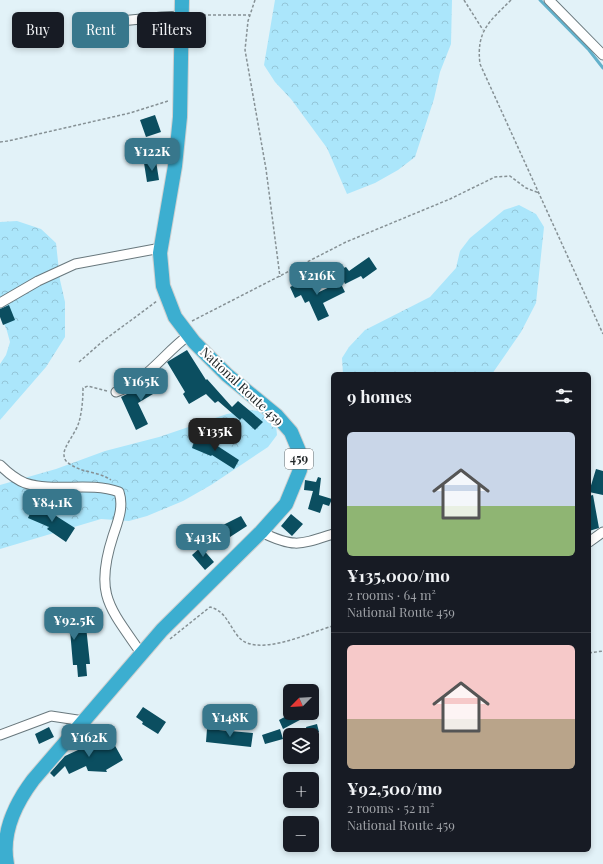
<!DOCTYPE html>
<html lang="en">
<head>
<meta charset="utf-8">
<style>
  body { margin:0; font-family:"Playfair Display",serif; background:#242831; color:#f1f3f6; height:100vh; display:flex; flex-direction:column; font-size:15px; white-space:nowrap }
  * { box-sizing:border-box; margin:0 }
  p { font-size:13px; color:#9ea1a6 }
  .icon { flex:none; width:22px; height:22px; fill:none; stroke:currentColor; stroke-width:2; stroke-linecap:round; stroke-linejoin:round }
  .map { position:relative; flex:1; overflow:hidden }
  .sheet { position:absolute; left:331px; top:372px; width:260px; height:480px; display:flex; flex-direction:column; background:#171b24; border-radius:6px; box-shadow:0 2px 6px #0003 }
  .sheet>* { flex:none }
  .guide { position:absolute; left:12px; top:12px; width:259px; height:36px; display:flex; gap:8px }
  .needle { width:26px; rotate:246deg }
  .buttons { position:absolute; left:283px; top:684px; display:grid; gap:8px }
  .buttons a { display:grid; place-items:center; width:36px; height:36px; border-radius:6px; background:#171b24; box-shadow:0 2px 6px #0003; font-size:20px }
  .price { position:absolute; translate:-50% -34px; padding:0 9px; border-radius:8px; background:#38778c; color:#fff; font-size:13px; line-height:26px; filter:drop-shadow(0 1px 2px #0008) }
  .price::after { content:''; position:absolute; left:50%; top:24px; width:12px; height:9px; margin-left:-6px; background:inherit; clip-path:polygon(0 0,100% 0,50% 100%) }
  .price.current { background:#222; color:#fff }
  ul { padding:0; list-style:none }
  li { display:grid; align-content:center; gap:8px; height:212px; padding:0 16px }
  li+li { border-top:1px solid #363941 }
  li span { display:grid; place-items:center; height:124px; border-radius:6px; color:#555 }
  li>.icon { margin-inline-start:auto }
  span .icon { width:72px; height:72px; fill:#fffc; stroke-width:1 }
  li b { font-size:17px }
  h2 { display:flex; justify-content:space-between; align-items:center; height:48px; padding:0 16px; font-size:17px }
  .tag { padding:0 14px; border-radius:6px; background:#171b24; box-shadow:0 2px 6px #0003; font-size:14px; line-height:36px }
  .tag.current { background:#38778c; color:#fff }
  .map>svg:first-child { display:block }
  .forest { fill:url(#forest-crowns) }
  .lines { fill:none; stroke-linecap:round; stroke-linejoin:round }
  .stream { stroke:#63b1cb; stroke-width:3 }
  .building { fill:#0b4e60 }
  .minor-casing { stroke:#69787d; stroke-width:11 }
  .highway-casing { stroke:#ced0d0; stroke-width:16 }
  .path { stroke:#869195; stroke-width:1.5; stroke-dasharray:3 2; stroke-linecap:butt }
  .minor { stroke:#fff; stroke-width:9 }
  .highway { stroke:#3caed0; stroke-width:14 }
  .labels { text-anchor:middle; stroke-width:4; stroke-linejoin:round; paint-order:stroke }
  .shield { fill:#fff; stroke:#64686a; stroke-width:1 }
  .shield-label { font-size:12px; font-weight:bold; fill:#22282a }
  .street-label { font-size:13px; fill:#22282a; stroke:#fff }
</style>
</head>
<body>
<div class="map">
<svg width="603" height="864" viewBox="0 0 603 864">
  <defs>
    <pattern id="forest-crowns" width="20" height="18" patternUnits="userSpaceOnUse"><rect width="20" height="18" fill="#abe6fb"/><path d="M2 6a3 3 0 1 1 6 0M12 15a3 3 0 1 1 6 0" fill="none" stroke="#93c5d7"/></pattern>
  </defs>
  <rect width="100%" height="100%" fill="#e2f2f8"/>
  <!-- forest -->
  <path class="forest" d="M275 0H452L451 44 440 72 434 99 415 157 398 170 375 183 347 194 327 148 291 99 275 82 264 65Z
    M519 205 536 214 544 227 536 303 521 332 492 374H343L342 358 349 347 365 330 430 297 456 268 460 251 470 238 504 210Z
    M17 221 41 229 56 243 60 280 65 302V337L46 367 0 420V364L6 355 10 342 7 331 0 314V222Z
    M250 410 267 412 276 425 277 435 268 447 211 485 183 501 147 516 129 521 101 519 0 549V485L56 469 105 451 159 437 227 414Z"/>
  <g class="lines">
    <!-- stream -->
    <path class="stream" d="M540 0 589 50 603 68"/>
  </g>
  <!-- building -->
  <path class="building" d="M155 115 161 132 146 137 140 120Z
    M156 161 159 180 147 182 144 163Z
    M369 257 377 269 363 279 361 276 345 284 339 270 346 267 349 271Z
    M309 278 317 293 340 282 345 292 323 303 329 316 318 321 309 301 305 303 301 295 295 298 290 287Z
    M9 305 15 320 3 325 0 317V309Z
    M187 350 206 380 207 379 232 407 238 401 263 422 255 430 242 418 240 420 218 401 215 403 206 394 189 404 183 394 185 392 167 362Z
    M157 374 163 388 138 403 148 424 136 430 121 397 131 392 132 394 150 386 147 381Z
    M196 436 216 445 239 460 234 469 212 455 211 456 192 448Z
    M596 469 603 471V495L589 492Z
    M318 477 321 478 319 495 332 499 329 506 323 504 320 513 308 509 313 491 304 490 305 480 316 482Z
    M593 495 599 528 589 531V496Z
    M34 505 53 514 75 528 66 542 47 529 49 527 28 518Z
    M291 514 303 524 292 536 281 526Z
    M241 516 247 526 230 537 223 525Z
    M201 547 214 562 205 570 192 555Z
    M66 609 68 623 78 622V627L86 626 90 664H86L87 676 78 677 77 665H73L70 630 50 632 49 624 57 623 55 610Z
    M143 707 166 722 158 734 142 724 143 722 136 717Z
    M292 713H313L283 729 279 720Z
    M317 724 319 732 308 735 306 727Z
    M49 727 54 737 39 744 35 734Z
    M207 729 253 733 251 747 206 742Z
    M280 729 283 739 265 744 262 735Z
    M83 735 98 750 113 742 123 760 106 770 107 772 88 771 86 766 69 774 65 766 54 777 50 773 65 756 78 750 74 746Z"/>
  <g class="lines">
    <defs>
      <path id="minor" d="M549 0 603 55
        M89 24 162 17 182 16
        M0 303 38 281 75 264 161 248
        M116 392C146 382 164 353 189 335
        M0 465C7 472 15 479 25 483 55 493 88 481 119 492 124 507 118 521 113 536 94 594 109 607 141 653
        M261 532C294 548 299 545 333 534
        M589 542 603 532
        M0 735 51 716 84 721"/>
      <path id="highway" d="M7 864C1 833 15 804 33 780L162 630 261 532 286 504 300 470 299 451 291 432 277 416 227 375 194 342 175 317 163 286 160 253 175 166 180 117 182 0"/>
    </defs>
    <!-- minor casing -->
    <use href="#minor" class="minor-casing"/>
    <!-- highway casing -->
    <use href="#highway" class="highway-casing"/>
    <!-- path -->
    <path class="path" d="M255 0 248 21 245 50 266 169 280 277
      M464 0 483 30
      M511 0C489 22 476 31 480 64L603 334
      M193 15H250
      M0 142 8 141 130 113 168 101
      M192 321 346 242 450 199 495 177 510 176 526 188 539 193
      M79 362 103 341 157 301
      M107 391 88 386 83 388C83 399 82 411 79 422 76 433 63 447 64 455 64 461 69 464 73 466 85 473 100 472 111 480
      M170 639 210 607C225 611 228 623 237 635 254 660 310 632 333 626
      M589 653 603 651"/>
    <!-- minor -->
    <use href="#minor" class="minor"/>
    <!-- highway -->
    <use href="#highway" class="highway"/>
  </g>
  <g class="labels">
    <!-- shield labels -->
    <rect class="shield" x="285" y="449" width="28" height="20" rx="3"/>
    <g class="shield-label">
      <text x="299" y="463">459</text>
    </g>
    <!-- street labels -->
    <g class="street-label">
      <text transform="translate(242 386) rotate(43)" y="5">National Route 459</text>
    </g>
  </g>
</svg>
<div class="buttons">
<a><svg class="needle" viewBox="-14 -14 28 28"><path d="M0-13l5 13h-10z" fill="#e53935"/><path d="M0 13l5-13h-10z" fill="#9ea1a6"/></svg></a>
<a><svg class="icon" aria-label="layers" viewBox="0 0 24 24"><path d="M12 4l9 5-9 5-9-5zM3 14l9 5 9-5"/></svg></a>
<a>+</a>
<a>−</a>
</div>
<b class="price" style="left:152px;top:172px">¥122K</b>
<b class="price" style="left:317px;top:296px">¥216K</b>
<b class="price" style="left:141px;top:402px">¥165K</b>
<b class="price current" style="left:215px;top:452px">¥135K</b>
<b class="price" style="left:52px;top:523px">¥84.1K</b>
<b class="price" style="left:203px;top:558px">¥413K</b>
<b class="price" style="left:74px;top:641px">¥92.5K</b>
<b class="price" style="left:230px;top:738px">¥148K</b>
<b class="price" style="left:89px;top:758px">¥162K</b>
<div class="guide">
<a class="tag">Buy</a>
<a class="tag current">Rent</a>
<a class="tag">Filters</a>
</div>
<section class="sheet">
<h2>9 homes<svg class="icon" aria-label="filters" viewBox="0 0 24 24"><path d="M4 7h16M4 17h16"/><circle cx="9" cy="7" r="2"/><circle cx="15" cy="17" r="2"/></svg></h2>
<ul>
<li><span style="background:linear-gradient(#c9d6e8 60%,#8fb573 0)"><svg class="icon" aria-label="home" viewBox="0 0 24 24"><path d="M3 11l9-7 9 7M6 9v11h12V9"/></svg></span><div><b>¥135,000/mo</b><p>2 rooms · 64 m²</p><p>National Route 459</p></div></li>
<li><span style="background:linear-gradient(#f6c9c9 60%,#b9a48a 0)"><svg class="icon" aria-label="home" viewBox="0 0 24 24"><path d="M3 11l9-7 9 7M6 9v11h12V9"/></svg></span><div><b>¥92,500/mo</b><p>2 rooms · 52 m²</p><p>National Route 459</p></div></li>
</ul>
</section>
</div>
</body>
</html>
